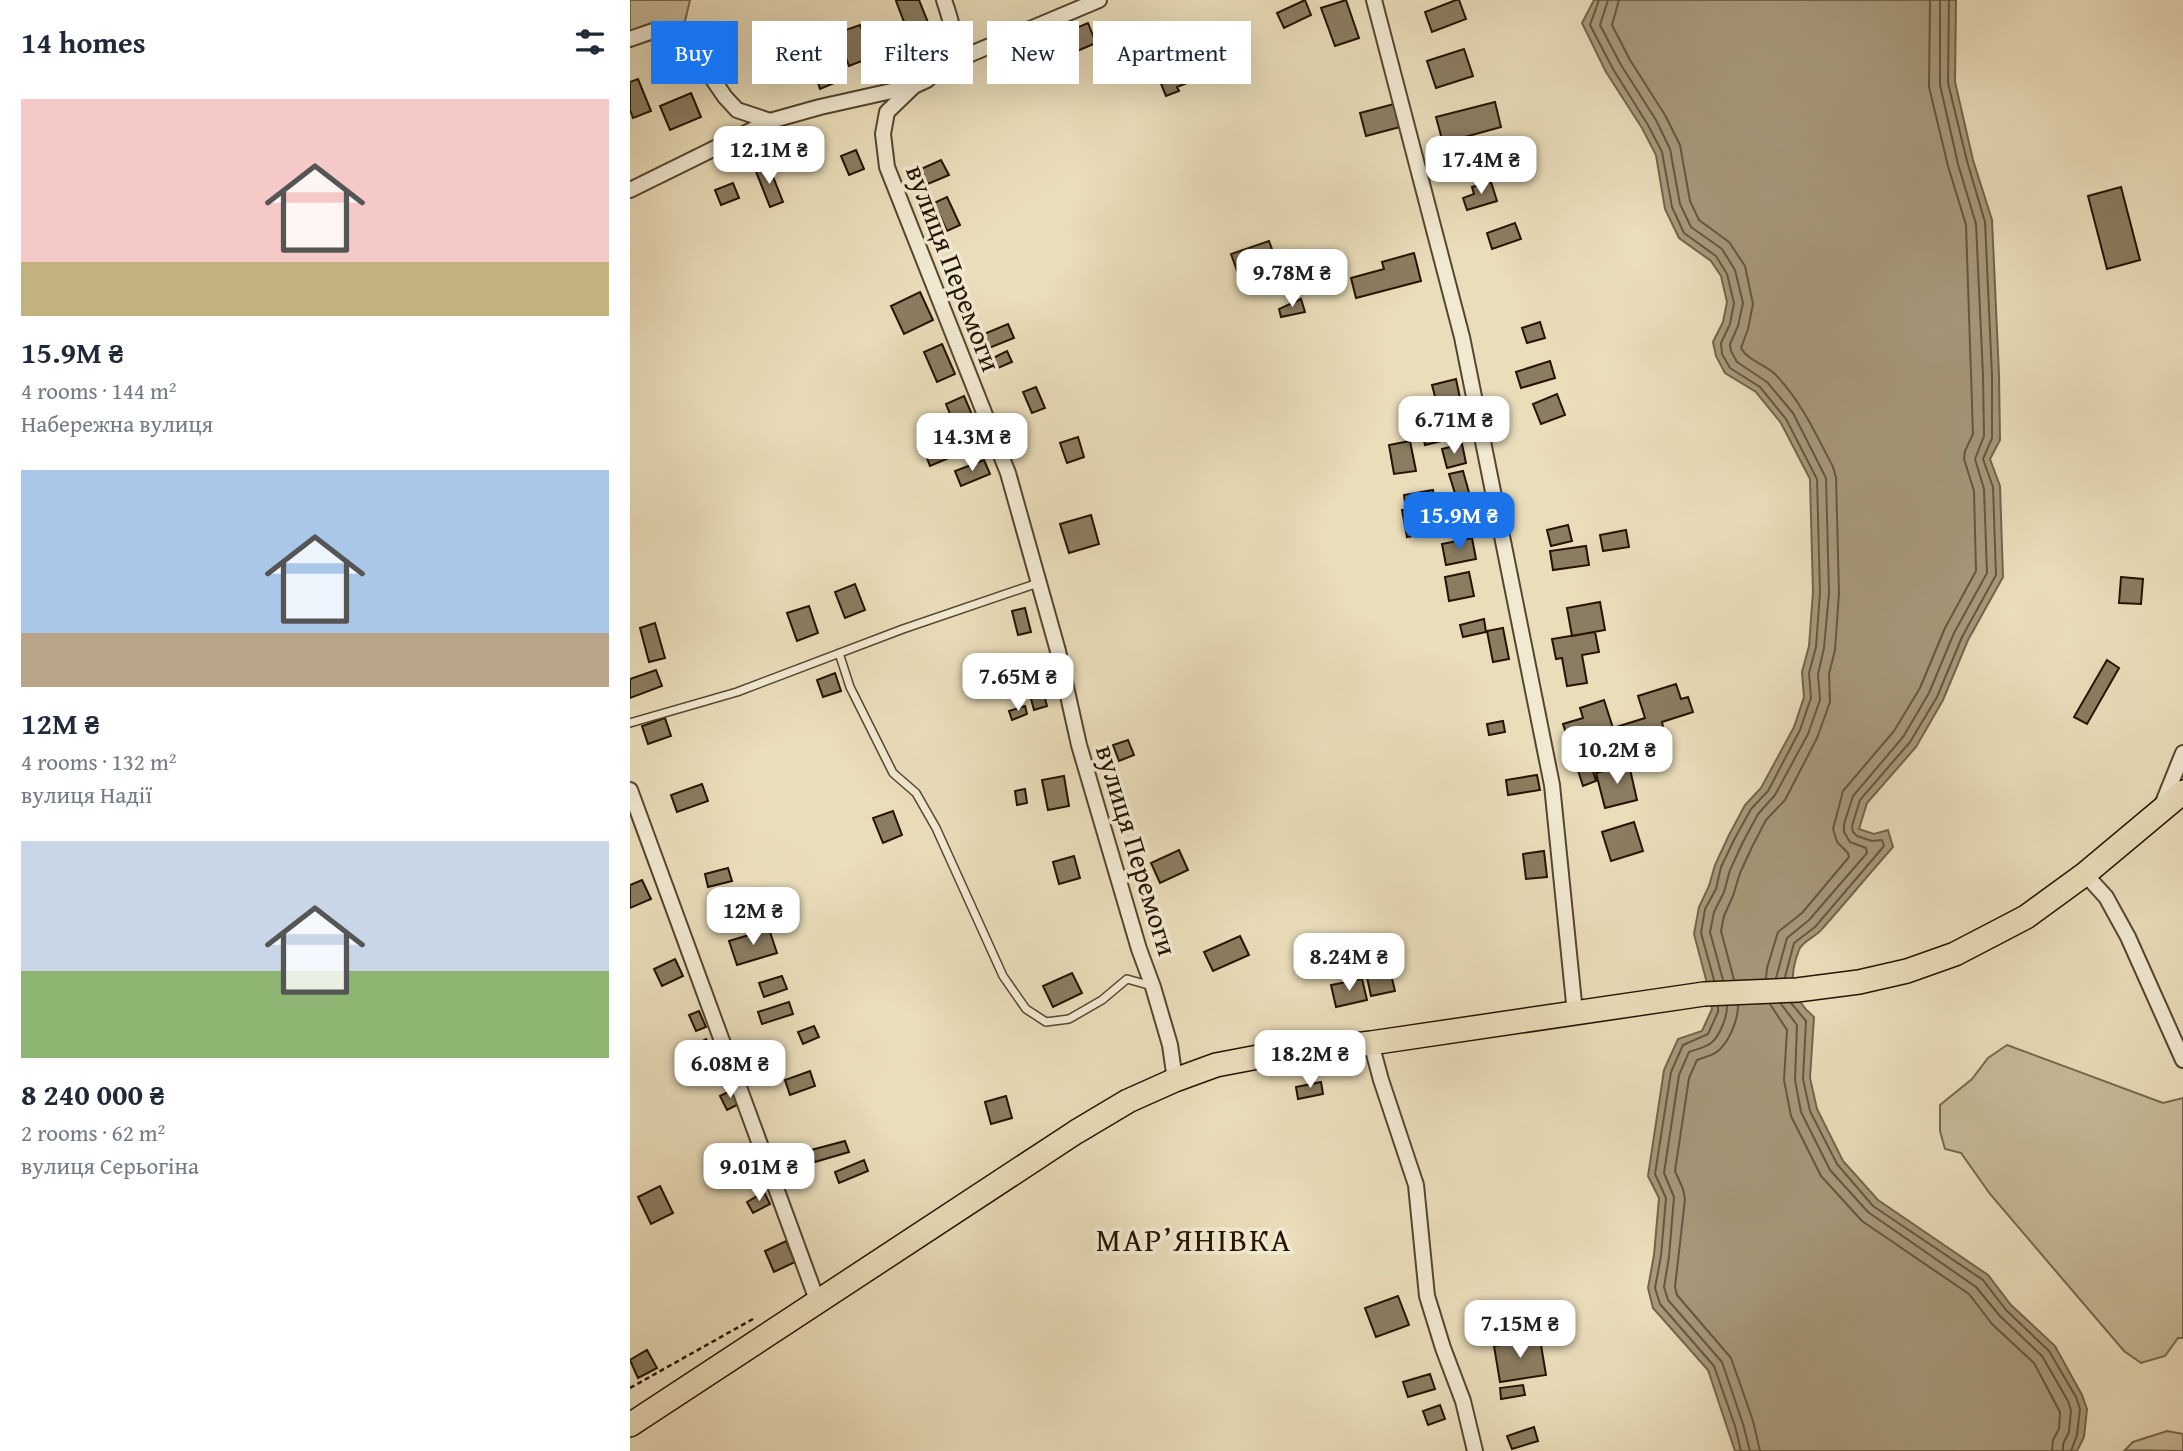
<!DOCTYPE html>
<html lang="en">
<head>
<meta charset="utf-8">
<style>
  body { margin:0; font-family:"Gentium Book Plus",serif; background:#f6f6f7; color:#1f2937; height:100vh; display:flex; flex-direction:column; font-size:26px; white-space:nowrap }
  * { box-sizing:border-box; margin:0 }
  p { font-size:23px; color:#747a83 }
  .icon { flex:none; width:38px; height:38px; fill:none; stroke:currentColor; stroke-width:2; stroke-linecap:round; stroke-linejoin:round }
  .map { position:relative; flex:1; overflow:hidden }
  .drawer { display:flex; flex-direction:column; background:#fff; width:630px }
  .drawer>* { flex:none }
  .banner { position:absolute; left:21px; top:21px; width:665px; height:63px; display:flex; gap:14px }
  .price { position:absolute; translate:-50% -60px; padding:0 16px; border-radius:14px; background:#fff; color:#222; font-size:23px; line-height:46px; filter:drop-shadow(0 2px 4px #0008) }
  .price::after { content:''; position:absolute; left:50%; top:42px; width:21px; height:16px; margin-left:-10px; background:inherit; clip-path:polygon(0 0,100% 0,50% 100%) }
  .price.on { background:#1a73e8; color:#fff }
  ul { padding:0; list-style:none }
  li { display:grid; align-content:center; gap:14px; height:371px; padding:0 21px }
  li span { display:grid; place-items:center; height:217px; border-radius:0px; color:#555 }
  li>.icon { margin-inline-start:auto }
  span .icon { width:126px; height:126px; fill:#fffc; stroke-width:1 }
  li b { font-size:30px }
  h2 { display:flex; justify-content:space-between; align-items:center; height:84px; padding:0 21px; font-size:30px }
  .tag { padding:0 24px; border-radius:0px; background:#fff; box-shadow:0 7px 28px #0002; font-size:24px; line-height:63px }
  .tag.on { background:#1a73e8; color:#fff }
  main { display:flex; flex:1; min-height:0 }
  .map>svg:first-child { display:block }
  .green { fill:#c8bb9a; stroke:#76684d; stroke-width:2 }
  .water { fill:#a7997b; stroke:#73644a; stroke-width:2 }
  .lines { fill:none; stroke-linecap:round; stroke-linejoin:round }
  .shore { stroke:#66563e; stroke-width:2 }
  .building { fill:#8b7d61; stroke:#241400; stroke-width:2 }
  .lane-casing { stroke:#56462e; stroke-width:10 }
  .street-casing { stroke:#56462e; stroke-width:18 }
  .primary-casing { stroke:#241400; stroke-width:26 }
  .path { stroke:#241400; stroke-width:2.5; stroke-dasharray:5 3.5; stroke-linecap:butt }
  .lane { stroke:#f1e9d2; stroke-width:7 }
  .street { stroke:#f1e9d2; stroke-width:14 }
  .primary { stroke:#eaddba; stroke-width:23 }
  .labels { text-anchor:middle; stroke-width:7; stroke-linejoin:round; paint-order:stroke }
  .street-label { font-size:28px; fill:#241400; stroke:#f1e9d2 }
  .quarter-label { font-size:32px; letter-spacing:2px; fill:#241400; stroke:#f1e9d2 }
</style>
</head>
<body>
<main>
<section class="drawer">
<h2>14 homes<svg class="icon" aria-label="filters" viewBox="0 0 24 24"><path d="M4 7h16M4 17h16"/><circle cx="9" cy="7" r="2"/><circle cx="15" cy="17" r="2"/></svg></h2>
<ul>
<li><span style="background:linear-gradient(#f6c9c9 75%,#c2b280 0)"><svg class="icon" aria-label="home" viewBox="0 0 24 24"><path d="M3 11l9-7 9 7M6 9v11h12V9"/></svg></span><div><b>15.9M ₴</b><p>4 rooms · 144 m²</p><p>Набережна вулиця</p></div></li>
<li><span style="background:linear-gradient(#a9c7e8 75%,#b9a48a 0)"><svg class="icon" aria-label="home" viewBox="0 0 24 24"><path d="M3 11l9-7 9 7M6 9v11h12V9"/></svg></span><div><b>12M ₴</b><p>4 rooms · 132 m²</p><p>вулиця Надії</p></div></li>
<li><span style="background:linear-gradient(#c9d6e8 60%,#8fb573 0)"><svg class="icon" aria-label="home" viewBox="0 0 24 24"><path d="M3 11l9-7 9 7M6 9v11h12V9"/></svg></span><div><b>8 240 000 ₴</b><p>2 rooms · 62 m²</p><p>вулиця Серьогіна</p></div></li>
</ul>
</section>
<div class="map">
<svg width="1553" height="1451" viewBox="0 0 1553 1451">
  <rect width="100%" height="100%" fill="#eaddba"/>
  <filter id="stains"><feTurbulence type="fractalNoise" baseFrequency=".00286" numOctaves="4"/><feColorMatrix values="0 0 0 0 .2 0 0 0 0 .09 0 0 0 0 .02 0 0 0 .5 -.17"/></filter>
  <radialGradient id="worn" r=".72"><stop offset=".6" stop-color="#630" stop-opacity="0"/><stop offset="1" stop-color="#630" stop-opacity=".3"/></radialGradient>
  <!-- green -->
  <path class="green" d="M0 0H60L55 21 0 46Z
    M1377 1045 1533 1103 1553 1098V1338H1548L1535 1356 1511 1363 1494 1351 1360 1194 1331 1153 1315 1149 1310 1131V1105L1342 1079 1358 1058Z
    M1537 1431 1553 1434V1451L1495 1450 1503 1442Z"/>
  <!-- water -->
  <path class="water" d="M964 0H1326L1325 82 1343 160 1362 220 1369 375 1370 440 1360 459 1370 486 1373 577 1338 640 1313 700 1286 747 1237 803 1229 829 1244 834 1258 830 1263 847C1239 874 1216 902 1192 929 1186 937 1172 941 1169 950 1158 978 1161 998 1184 1017L1180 1078 1187 1109 1213 1161 1248 1200 1358 1275 1381 1305 1425 1346 1452 1395 1457 1409 1454 1437 1447 1451H1105L1078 1370 1023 1308 1018 1288 1024 1255 1029 1198 1018 1176 1034 1070 1048 1039 1072 1031 1082 1009 1078 987 1064 934 1069 907 1079 886 1085 865 1099 835 1115 805 1131 788 1164 727 1174 697 1172 672 1179 646 1183 592 1180 479 1151 423 1126 392 1095 373 1086 356 1083 342 1093 322 1097 302 1091 276 1081 261 1049 238 1035 209 1026 155 1012 128 976 72 952 23Z"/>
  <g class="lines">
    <!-- shore -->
    <path class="shore" d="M969 0 960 25 983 69 1018 125 1032 152 1042 207 1054 233 1086 256 1097 274 1104 303 1100 324 1091 343 1092 354 1100 368 1130 387 1156 419 1187 479 1190 592 1186 647 1179 673 1181 698 1170 730 1138 791 1121 809 1105 838 1091 867 1086 889 1075 909 1071 933 1084 980
      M978 0 970 25 991 65 1026 120 1040 149 1050 204 1061 227 1092 249 1105 270 1113 303 1108 326 1100 344 1101 351 1107 362 1137 382 1163 413 1196 478 1199 593 1194 648 1188 674 1190 700 1178 734 1145 795 1128 814 1113 842 1100 870 1094 892 1084 912 1080 932 1093 980
      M989 0 982 25 1000 60 1035 115 1050 145 1060 201 1069 220 1099 242 1115 266 1123 304 1118 329 1111 348C1118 361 1135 364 1145 374 1171 401 1186 434 1203 467L1206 477 1209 593 1205 650 1199 674 1200 702 1187 738 1155 800 1136 820 1122 847 1110 873 1103 896 1094 916 1091 931 1104 980
      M1155 977 1164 943 1185 927 1254 846 1252 840 1242 841 1227 836 1223 832 1222 826 1230 800 1280 742 1307 697 1332 637 1366 575 1363 487 1353 459 1362 438V375L1355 222 1337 161 1318 83 1319 0
      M1136 978 1137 968 1148 932 1172 913 1219 857 1218 853 1207 842 1203 829 1213 791 1264 731 1290 688 1315 628 1346 571 1344 491 1334 459 1335 451 1343 434 1336 225 1318 166 1299 87 1300 0
      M1146 978 1157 938 1179 920 1237 853 1236 848 1220 842 1214 832V824L1223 796 1273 737 1299 693 1324 633 1357 573 1354 489 1345 459 1354 436 1353 375 1346 224 1328 164 1310 85V0
      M1161 1003 1176 1021 1173 1079 1180 1111 1207 1164 1243 1206 1353 1280 1376 1310 1419 1351 1446 1397 1450 1409 1447 1435 1441 1451
      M1140 1004 1157 1030 1154 1080 1161 1116 1191 1176 1232 1221 1339 1294 1362 1324 1404 1363 1430 1412 1429 1429 1423 1440 1422 1451
      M1151 1004 1167 1025 1165 1080 1171 1112 1200 1170 1238 1212 1346 1287 1370 1316 1412 1356 1438 1401 1441 1410 1439 1432 1433 1444V1451
      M1097 1006C1097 1017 1090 1036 1081 1043 1075 1048 1066 1049 1059 1052L1049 1075 1034 1173 1044 1197 1039 1257 1034 1287 1038 1300 1092 1362 1113 1424 1120 1451
      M1108 1006C1108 1020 1099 1042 1088 1051 1082 1056 1074 1057 1067 1060L1059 1078 1045 1171 1053 1189 1055 1199 1045 1287 1047 1295 1101 1358 1123 1421 1130 1451
      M1088 1007V1012L1078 1034 1053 1045 1041 1072 1025 1174 1036 1198 1031 1256 1025 1288 1030 1304 1084 1366 1105 1426 1111 1451"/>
  </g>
  <!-- building -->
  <path class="building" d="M268 0H289L303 35 282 43 266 1Z
    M675 0 681 15 654 28 647 13Z
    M716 0 729 38 705 46 691 8Z
    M826 0H829L836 19 802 32 795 12Z
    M458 23 466 43 424 61 415 41Z
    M230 25 242 57 219 66 207 33Z
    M556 38 572 77 547 87 549 91 536 96 525 69 550 58 544 43Z
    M272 44 277 56 253 65 249 52Z
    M834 49 843 76 806 88 797 61Z
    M210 68 214 79 190 89 186 77Z
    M8 79 21 111 3 118 0 110V82Z
    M61 93 71 117 40 130 30 106Z
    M865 102 871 127 813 143 806 117Z
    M764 104 770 127 736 136 730 113Z
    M175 141 181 153 154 165 149 153Z
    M226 150 234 169 219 175 211 156Z
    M840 154 843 163 826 169 823 160Z
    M311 160 319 175 298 184 291 169Z
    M138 164 153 202 140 207 125 169Z
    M861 182 867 201 837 210 833 198 844 194 842 187Z
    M103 183 109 198 91 205 85 190Z
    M1491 187 1510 260 1477 269 1458 196Z
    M317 197 330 225 317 231 304 203Z
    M885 223 891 239 862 249 857 233Z
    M639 241 647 263 609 276 601 254Z
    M784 253 791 281 726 298 721 278 754 269 752 262Z
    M290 292 303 320 274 334 261 306Z
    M671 299 675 312 651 317 649 309Z
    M910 322 915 338 897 343 892 328Z
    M378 324 384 338 359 348 354 334Z
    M312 344 325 374 307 382 294 352Z
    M377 351 382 362 368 368 363 358Z
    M920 361 925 378 891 388 886 372Z
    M826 379 831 403 808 408 802 385Z
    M406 387 415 408 402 413 393 392Z
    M927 394 935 415 911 424 903 404Z
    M334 396 343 417 324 424 316 404Z
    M817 425 820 439 795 445 792 431Z
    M448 437 454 457 437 463 430 443Z
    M780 441 786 471 764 474 759 445Z
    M321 442 326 455 300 466 295 453Z
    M832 444 836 463 817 468 812 449Z
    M354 460 360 474 331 486 325 471Z
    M833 471 840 496 827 500 819 474Z
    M803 490 807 516 815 515 817 530 777 537 772 510H776L774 495Z
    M461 515 469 544 439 553 430 524Z
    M938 525 942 541 921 546 917 530Z
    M996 530 999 547 973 551 970 535Z
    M842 538 846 559 816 565 812 544Z
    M956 546 959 565 923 570 920 551Z
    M839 572 844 596 819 601 815 577Z
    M1491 577 1513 579 1511 604 1489 603Z
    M225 584 235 610 215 618 205 592Z
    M970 602 975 630 942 636 937 608Z
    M179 606 188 633 167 641 157 613Z
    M395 608 401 632 388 635 382 611Z
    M854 619 856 632 833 637 830 625Z
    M25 623 35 658 19 662 10 628Z
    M873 628 879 659 863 662 857 631Z
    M965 632 969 652 952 655 957 683 937 686 932 658 926 659 922 639Z
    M1477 660 1489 668 1457 724 1444 717Z
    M26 670 32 686 0 698V679Z
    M205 673 211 691 193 697 187 680Z
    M1046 684 1051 699 1058 697 1063 712 1032 722 1033 727 1013 734 1019 753 963 771 966 781 953 786 933 724 953 718 950 708 974 700 983 728 1015 718 1008 696Z
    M412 687 417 706 404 710 399 691Z
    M395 706 397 714 382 720 379 711Z
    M35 718 41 736 18 744 12 726Z
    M873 721 875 732 859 735 857 724Z
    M498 740 504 755 489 761 483 745Z
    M999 765 1007 800 975 808 966 773Z
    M907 775 910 790 878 795 876 780Z
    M434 776 439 806 418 810 412 780Z
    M72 784 78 801 47 812 41 795Z
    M395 789 397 803 387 805 385 791Z
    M263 811 272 835 253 843 243 818Z
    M1004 822 1013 851 981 861 972 832Z
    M549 850 558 870 530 883 521 863Z
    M914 851 917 877 896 879 893 854Z
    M444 856 450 878 429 884 423 862Z
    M98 868 102 881 78 887 75 874Z
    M12 880 21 899 0 908V885Z
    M115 893 119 903 106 907 103 898Z
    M139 929 147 953 107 965 99 941Z
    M610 936 619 955 583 971 574 952Z
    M757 958 765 991 741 996 734 963Z
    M45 959 53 976 32 986 24 969Z
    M442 973 452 993 423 1007 413 986Z
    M152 976 157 989 134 997 129 983Z
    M732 979 737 1000 706 1007 701 985Z
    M159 1002 163 1014 132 1024 128 1012Z
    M69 1011 76 1027 66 1031 59 1015Z
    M184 1026 189 1037 173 1044 168 1032Z
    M76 1039 83 1051 63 1063 55 1051Z
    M90 1058 95 1067 81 1074 76 1065Z
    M180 1071 185 1086 160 1095 155 1080Z
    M691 1082 693 1094 668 1099 666 1087Z
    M102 1090 109 1104 97 1110 90 1096Z
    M376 1096 382 1118 361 1124 355 1102Z
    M215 1141 219 1152 185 1162 181 1150Z
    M234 1160 238 1171 209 1183 205 1172Z
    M30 1186 43 1213 21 1224 8 1197Z
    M134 1192 140 1204 123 1213 117 1202Z
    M156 1241 165 1262 144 1272 135 1251Z
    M768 1296 779 1325 746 1337 735 1308Z
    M910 1339 916 1375 870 1382 864 1346Z
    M17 1350 27 1368 8 1378 0 1360Z
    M800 1374 805 1389 778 1397 773 1382Z
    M893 1385 895 1395 871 1399 870 1388Z
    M810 1405 815 1419 798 1425 793 1411Z
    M904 1427 908 1441 882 1449 877 1436Z"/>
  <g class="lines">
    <defs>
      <path id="lane" d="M209 653 220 687 263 773 286 793 306 828 373 976 396 1009 416 1022 439 1019 472 1000 497 979 522 986
        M0 723 107 692 273 629 408 583"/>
      <path id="street" d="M744 0 832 337 922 785 945 1013
        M0 39 23 31 54 42 73 65 95 97 107 110 140 121
        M312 66C327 37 324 30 314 0
        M284 86 257 112 253 134 257 167 378 473 428 651 449 745 509 949 523 987 540 1045 545 1080
        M0 190 140 121 190 107 284 86 297 80 312 66 469 0
        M0 790 187 1300
        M1532 805 1553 753
        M1455 874 1476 897 1498 937 1553 1060
        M741 1043 751 1080 786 1185 797 1296 813 1348 833 1401 845 1451"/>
      <path id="primary" d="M0 1425 446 1132 498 1101 545 1080 586 1065 628 1057 741 1043 1074 994 1167 990 1229 982 1277 971 1325 954 1396 917 1455 874 1553 792"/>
    </defs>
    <!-- lane casing -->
    <use href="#lane" class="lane-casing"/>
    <!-- street casing -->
    <use href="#street" class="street-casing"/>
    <!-- primary casing -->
    <use href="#primary" class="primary-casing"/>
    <!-- path -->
    <path class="path" d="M0 1388 123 1319"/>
    <!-- lane -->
    <use href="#lane" class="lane"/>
    <!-- street -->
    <use href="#street" class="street"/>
    <!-- primary -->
    <use href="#primary" class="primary"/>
  </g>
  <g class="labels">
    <!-- street labels -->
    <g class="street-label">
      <text transform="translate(324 268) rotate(69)" y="10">вулиця Перемоги</text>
      <text transform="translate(507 850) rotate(73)" y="10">вулиця Перемоги</text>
    </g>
    <!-- quarter labels -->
    <g class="quarter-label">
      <text x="564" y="1251">МАР’ЯНІВКА</text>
    </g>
  </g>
  <rect width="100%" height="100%" filter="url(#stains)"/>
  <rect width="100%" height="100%" fill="url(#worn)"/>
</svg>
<b class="price" style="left:139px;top:186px">12.1M ₴</b>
<b class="price" style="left:851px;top:196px">17.4M ₴</b>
<b class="price" style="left:662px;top:309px">9.78M ₴</b>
<b class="price" style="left:824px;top:456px">6.71M ₴</b>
<b class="price" style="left:342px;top:473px">14.3M ₴</b>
<b class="price on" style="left:829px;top:552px">15.9M ₴</b>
<b class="price" style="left:388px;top:713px">7.65M ₴</b>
<b class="price" style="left:987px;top:786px">10.2M ₴</b>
<b class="price" style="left:123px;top:947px">12M ₴</b>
<b class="price" style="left:719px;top:993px">8.24M ₴</b>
<b class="price" style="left:680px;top:1090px">18.2M ₴</b>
<b class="price" style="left:100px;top:1100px">6.08M ₴</b>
<b class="price" style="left:129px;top:1203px">9.01M ₴</b>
<b class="price" style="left:890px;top:1360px">7.15M ₴</b>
<div class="banner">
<a class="tag on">Buy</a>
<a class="tag">Rent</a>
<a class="tag">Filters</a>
<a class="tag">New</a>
<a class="tag">Apartment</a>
</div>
</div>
</main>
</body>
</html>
